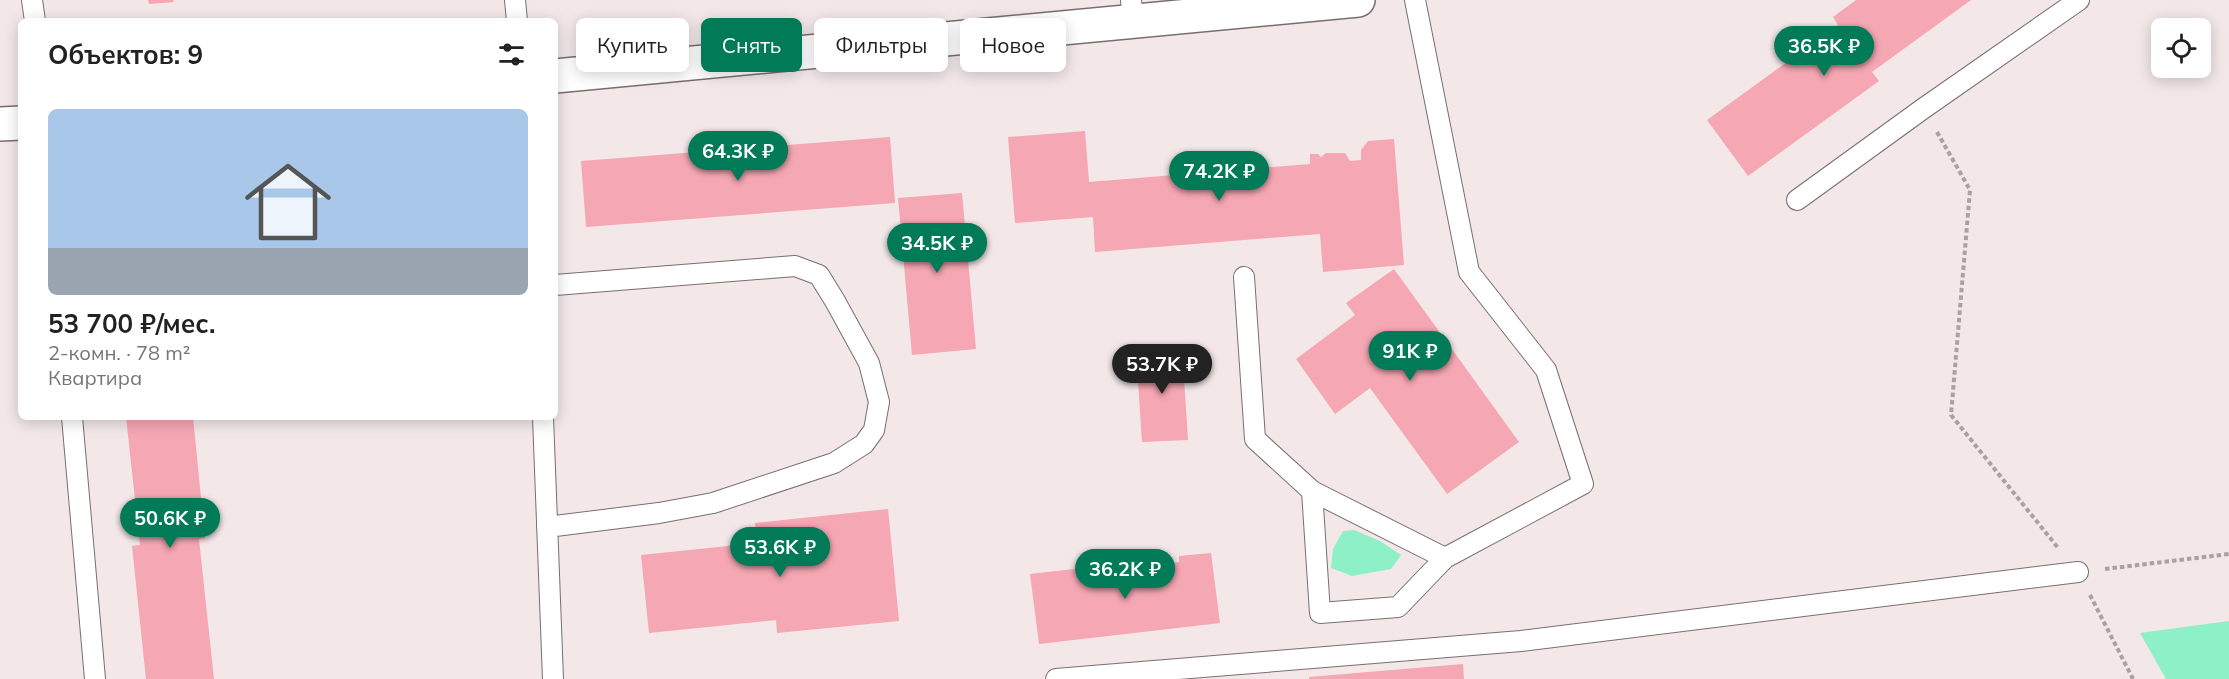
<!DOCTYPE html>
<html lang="ru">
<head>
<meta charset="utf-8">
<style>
  body { margin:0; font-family:Mulish,sans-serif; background:#f6f6f6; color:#222; height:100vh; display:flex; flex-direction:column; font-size:22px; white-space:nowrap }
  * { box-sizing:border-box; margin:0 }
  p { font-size:20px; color:#767676 }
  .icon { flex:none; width:33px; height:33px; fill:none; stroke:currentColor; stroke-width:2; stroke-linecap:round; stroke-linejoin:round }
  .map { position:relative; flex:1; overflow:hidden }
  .side { position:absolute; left:18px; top:18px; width:540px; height:402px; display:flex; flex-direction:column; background:#fff; border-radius:9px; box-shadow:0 3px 15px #0003 }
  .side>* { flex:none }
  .hud { position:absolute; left:576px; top:18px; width:570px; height:54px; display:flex; gap:12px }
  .tools { position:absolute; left:2151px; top:18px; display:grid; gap:12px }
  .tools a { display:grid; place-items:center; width:60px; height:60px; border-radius:9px; background:#fff; box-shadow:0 3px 15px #0003; font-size:30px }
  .price { position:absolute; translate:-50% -51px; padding:0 14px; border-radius:21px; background:#007a57; color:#fff; font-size:20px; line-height:39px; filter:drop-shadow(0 2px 3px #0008) }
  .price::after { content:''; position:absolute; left:50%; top:36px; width:18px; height:14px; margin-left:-9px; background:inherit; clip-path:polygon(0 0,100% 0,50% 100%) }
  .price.selected { background:#222; color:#fff }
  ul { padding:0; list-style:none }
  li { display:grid; align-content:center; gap:12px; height:318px; padding:0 30px }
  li+li { border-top:2px solid #e0e0e0 }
  li span { display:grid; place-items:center; height:186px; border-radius:9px; color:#555 }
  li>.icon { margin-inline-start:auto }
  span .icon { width:108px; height:108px; fill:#fffc; stroke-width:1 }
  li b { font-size:26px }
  h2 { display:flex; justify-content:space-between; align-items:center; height:72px; padding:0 30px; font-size:26px }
  .pill { padding:0 21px; border-radius:9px; background:#fff; box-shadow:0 3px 15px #0003; font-size:21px; line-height:54px }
  .pill.selected { background:#007a57; color:#fff }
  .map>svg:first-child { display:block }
  .green { fill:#8df0c6 }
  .building { fill:#f5a7b3 }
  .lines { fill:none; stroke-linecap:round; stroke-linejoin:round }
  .lane-casing { stroke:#786e70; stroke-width:22 }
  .street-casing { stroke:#786e70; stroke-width:36 }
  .path { stroke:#aba1a2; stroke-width:4; stroke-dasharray:4.5 3; stroke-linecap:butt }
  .lane { stroke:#fff; stroke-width:20 }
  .street { stroke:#fff; stroke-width:33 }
</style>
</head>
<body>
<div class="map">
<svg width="2229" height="679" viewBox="0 0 2229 679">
  <rect width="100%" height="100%" fill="#f3e7e8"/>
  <!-- green -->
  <path class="green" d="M1354 530 1380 541 1401 555 1391 569 1352 576 1331 568 1333 549 1343 531Z
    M2229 621V679H2166L2140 633Z"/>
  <!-- building -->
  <path class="building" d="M148 0H173L174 2 149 4Z
    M1856 0H1971L1872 72 1879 81 1748 176 1707 120 1838 25 1833 17Z
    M1085 131 1089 182 1310 164V154H1318L1321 157 1326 153H1345L1350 161 1361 160V150L1368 141 1394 139 1404 265 1323 272 1320 234 1095 252 1093 217 1015 223 1008 137Z
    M890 137 895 203 586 227 581 161Z
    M962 193 976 349 912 355 898 198Z
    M1394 269 1519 442 1447 494 1370 388 1335 414 1296 359 1355 315 1346 303Z
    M1182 348 1188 440 1142 442 1136 351Z
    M126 417H193L205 538 199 539 214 679H146L132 546 140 545Z
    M888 509 899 621 777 633 776 620 649 633 641 555 757 543 755 523Z
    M1211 553 1220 623 1039 644 1030 574 1091 567 1092 572 1179 562V556Z
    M1463 664 1464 679H1309V677Z"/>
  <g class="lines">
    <defs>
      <path id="lane" d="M32 0 35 21
        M515 0 517 21
        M1131 0 1133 22
        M1797 200 1924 108 2079 0
        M1244 277 1255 439 1312 491 1320 613 1398 607 1445 558 1583 484 1546 370 1469 272 1415 0
        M72 417 95 679
        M543 417 553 679
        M1312 491 1445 558
        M547 527 659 513 713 503 834 463 864 444 874 430 879 402 869 363 835 301 819 275 795 266 555 285
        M1056 679 1521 641 2078 572"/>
      <path id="street" d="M555 76 1358 0
        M0 124 21 123"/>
    </defs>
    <!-- lane casing -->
    <use href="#lane" class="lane-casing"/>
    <!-- street casing -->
    <use href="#street" class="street-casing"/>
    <!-- path -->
    <path class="path" d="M1937 132 1970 190 1951 415 2059 549
      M2105 569 2229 554
      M2090 595 2133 679"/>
    <!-- lane -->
    <use href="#lane" class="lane"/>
    <!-- street -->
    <use href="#street" class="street"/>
  </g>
</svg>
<div class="tools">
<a><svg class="icon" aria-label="locate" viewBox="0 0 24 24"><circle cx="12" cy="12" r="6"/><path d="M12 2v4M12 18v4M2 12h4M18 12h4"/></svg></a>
</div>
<b class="price" style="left:1824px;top:77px">36.5K ₽</b>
<b class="price" style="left:738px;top:182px">64.3K ₽</b>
<b class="price" style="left:1219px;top:202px">74.2K ₽</b>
<b class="price" style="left:937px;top:274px">34.5K ₽</b>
<b class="price" style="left:1410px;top:382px">91K ₽</b>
<b class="price selected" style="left:1162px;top:395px">53.7K ₽</b>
<b class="price" style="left:170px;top:549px">50.6K ₽</b>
<b class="price" style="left:780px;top:578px">53.6K ₽</b>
<b class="price" style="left:1125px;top:600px">36.2K ₽</b>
<div class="hud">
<a class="pill">Купить</a>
<a class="pill selected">Снять</a>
<a class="pill">Фильтры</a>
<a class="pill">Новое</a>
</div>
<section class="side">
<h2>Объектов: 9<svg class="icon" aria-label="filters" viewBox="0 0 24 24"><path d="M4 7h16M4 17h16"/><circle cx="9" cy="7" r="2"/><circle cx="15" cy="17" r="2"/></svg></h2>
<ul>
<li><span style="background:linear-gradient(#a9c7e8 75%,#9aa5b1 0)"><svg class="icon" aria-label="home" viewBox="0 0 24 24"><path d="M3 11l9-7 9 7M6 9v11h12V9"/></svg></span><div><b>53 700 ₽/мес.</b><p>2-комн. · 78 m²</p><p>Квартира</p></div></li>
</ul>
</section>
</div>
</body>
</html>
